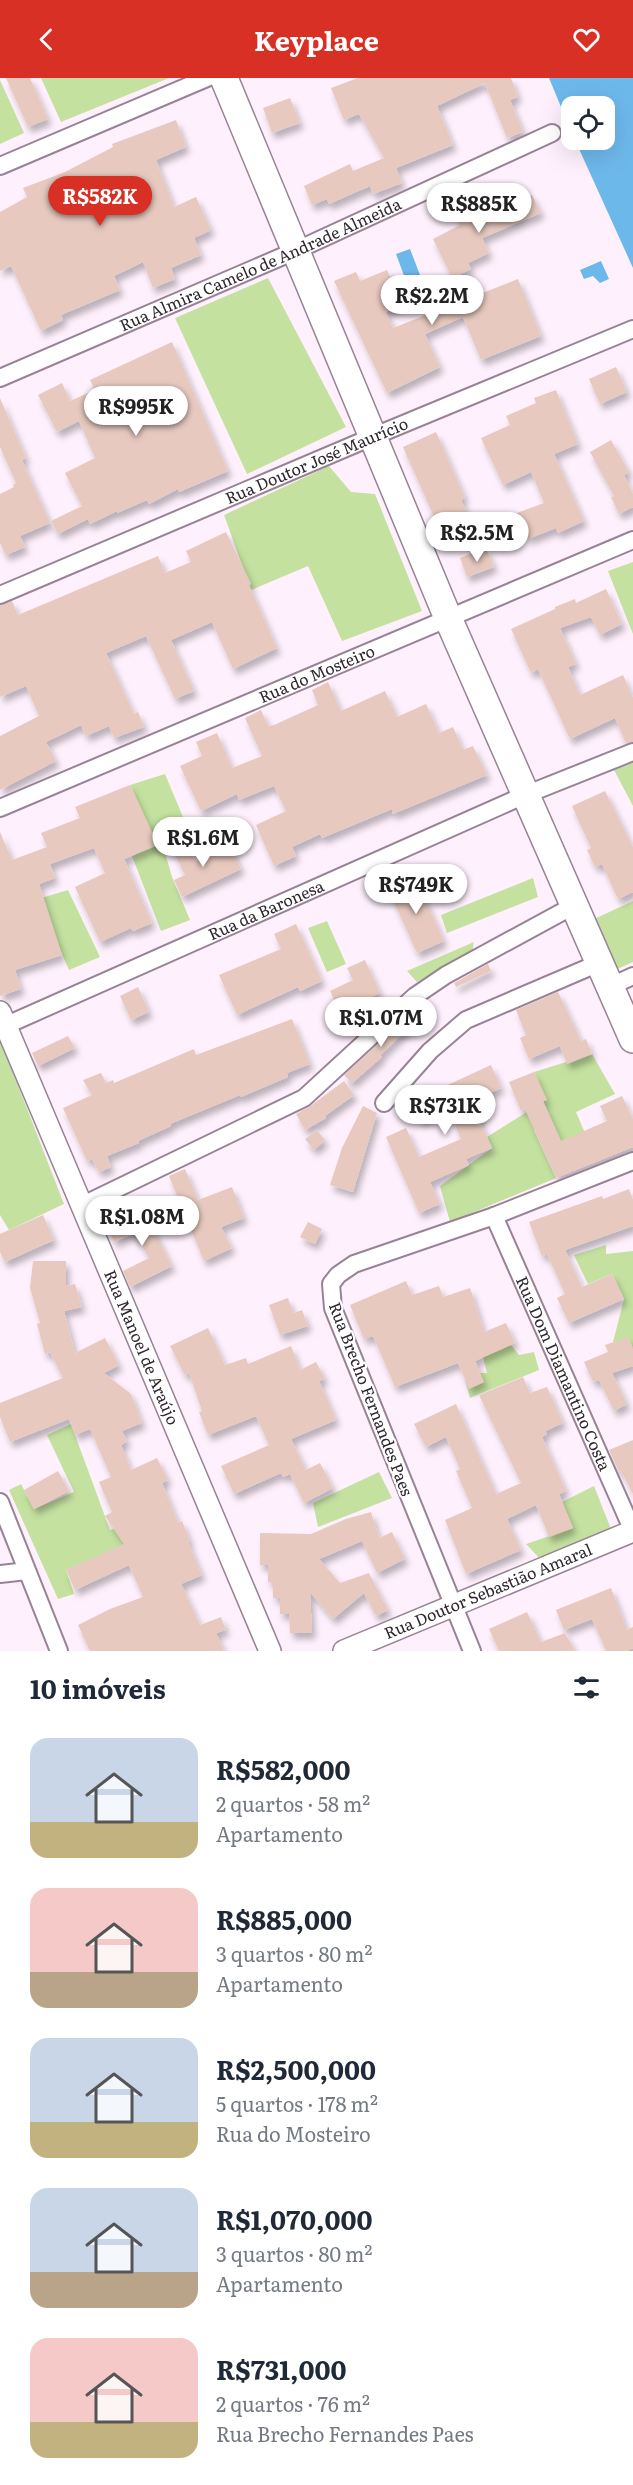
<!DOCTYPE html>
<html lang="pt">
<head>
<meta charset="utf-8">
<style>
  body { margin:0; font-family:Literata,serif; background:#f2f2f3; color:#1f2937; height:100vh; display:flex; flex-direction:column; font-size:22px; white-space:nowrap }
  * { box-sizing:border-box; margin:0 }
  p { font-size:20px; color:#747a83 }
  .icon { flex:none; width:33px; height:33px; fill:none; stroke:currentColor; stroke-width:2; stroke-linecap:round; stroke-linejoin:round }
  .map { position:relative; height:1573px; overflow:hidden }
  .side { display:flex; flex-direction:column; background:#fff; flex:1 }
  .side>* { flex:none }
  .buttons { position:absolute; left:561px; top:18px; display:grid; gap:12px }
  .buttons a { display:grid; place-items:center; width:54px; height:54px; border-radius:12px; background:#fff; box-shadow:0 6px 24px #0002; font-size:30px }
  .price { position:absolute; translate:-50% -51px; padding:0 14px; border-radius:21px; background:#fff; color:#222; font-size:20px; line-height:39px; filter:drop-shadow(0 2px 3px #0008) }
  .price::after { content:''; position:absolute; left:50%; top:36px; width:18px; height:14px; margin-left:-9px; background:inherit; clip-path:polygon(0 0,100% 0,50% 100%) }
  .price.active { background:#d93025; color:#fff }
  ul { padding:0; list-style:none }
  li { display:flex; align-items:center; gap:18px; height:150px; padding:0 30px }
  li span { display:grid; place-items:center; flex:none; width:168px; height:120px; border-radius:18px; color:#555 }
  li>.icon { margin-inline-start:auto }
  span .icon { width:72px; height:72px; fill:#fffc; stroke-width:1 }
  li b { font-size:26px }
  h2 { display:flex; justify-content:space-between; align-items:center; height:72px; padding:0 30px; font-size:26px }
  header { display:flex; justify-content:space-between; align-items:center; height:78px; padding:0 30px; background:#d93025; color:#fff; font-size:27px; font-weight:700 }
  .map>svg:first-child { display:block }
  .green { fill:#c4e1a0 }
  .water { fill:#6db8eb }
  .building { fill:#e7c9bf; filter:url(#shadow) }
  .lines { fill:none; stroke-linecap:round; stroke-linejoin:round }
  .minor-casing { stroke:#988396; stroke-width:20 }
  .tertiary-casing { stroke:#988396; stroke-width:24 }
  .primary-casing { stroke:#988396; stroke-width:30 }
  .minor { stroke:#fff; stroke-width:16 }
  .tertiary { stroke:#fff; stroke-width:21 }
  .primary { stroke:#fff; stroke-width:27 }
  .labels { text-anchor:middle; stroke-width:4.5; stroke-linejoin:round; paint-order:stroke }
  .street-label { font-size:16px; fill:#2f272e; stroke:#fff }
</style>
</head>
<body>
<header><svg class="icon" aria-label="back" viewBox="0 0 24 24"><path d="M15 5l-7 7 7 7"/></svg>Keyplace<svg class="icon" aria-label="heart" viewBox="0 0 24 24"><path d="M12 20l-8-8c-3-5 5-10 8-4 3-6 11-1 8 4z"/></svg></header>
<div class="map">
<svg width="633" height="1573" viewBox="0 0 633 1573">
  <defs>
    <filter id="shadow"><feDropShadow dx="3.5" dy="6" stdDeviation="3" flood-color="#0004"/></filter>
  </defs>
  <rect width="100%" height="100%" fill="#fef0fc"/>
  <!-- green -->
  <path class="green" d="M41 0H169L61 44Z
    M0 2 24 55 0 66Z
    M268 200 346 349 247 396 175 240Z
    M329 388 351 414 375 416 422 533 342 563 308 488 251 512 224 437Z
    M633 484V556L608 493Z
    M633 685V728L614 692Z
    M165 696 191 758 164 771 172 799 190 842 161 853 132 778 157 766 130 707Z
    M533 800 538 819 447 855 441 837Z
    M68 812 100 879 69 892 38 821Z
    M633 823V884L615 892 592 842Z
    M327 843 346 886 327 894 308 850Z
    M474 864 472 875 417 904 407 893Z
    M0 961 64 1126 9 1152 0 1137Z
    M592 976 615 1016 576 1034 597 1083 574 1092 552 1044 534 1052 556 1100 450 1144 440 1108 492 1070 487 1059 546 1022 534 994Z
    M606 1167V1176L633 1173V1274L613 1264 624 1221 612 1196 588 1206 574 1177Z
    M511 1267 519 1277 534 1274 539 1292 470 1320 465 1301 480 1295H487L483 1279Z
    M71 1346 110 1452 146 1442 147 1457 66 1492 74 1516 58 1521 9 1412 21 1406 34 1431 74 1414 47 1357Z
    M379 1394 392 1420 318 1449 313 1425Z
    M594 1408 611 1451 542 1483 526 1466 573 1450 562 1424Z"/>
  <!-- water -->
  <path class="water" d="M549 0H633V190L575 62H604V28H572L571 53Z
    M410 171 420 197 406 203 396 176Z
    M601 183 609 201 600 205 593 198 584 201 580 192Z"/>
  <!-- building -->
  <path class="building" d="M6 0H30L48 41 28 49Z
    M358 0H511L518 19 510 22 523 54 507 60 485 5 437 28 453 67 396 90 402 105 373 116 370 108 329 126 327 121 312 127 304 108 350 86 353 93 384 80 359 36 344 42 331 10Z
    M290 20 300 45 272 55 263 30Z
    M176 42 186 69 156 82 174 129 196 119 211 152 194 160 201 177 171 190 175 201 153 210 143 184 114 198 120 212 61 237 63 242 41 253 11 188 0 193V134L27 119 23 110 65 94 113 69 112 66Z
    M532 117 541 135 482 160 489 175 468 185 471 191 452 200 433 161 460 147 454 135 467 129 474 142Z
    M387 192 402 226 386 234 393 250 518 201 541 258 481 282 463 239 425 256 440 289 387 315 334 203 356 194 360 203Z
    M172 264 228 393 179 414 178 411 149 426 147 422 117 435V433L90 446 88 441 58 456 51 443 82 428 65 395 95 380 79 343 57 354 38 317 62 305 70 323 95 312 90 302Z
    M616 289 627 314 600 326 589 301Z
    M556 312 578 366 554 376 584 443 558 455 556 450 528 461 517 435 544 425 531 394 503 407 481 360 510 347 506 338 536 325 534 320Z
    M0 320 26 380 22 382 50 445 20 458 25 469 6 477 0 465V416L14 409 13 407 16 405 0 369Z
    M436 354 465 420 461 422 471 442 436 456 430 443 435 441 403 369Z
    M611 362 629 394 624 397 633 416V429L619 436 611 419 614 418 590 374Z
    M226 454 251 506 249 507 277 570 233 591 212 544 171 562 194 613 175 621 146 558 106 575 134 636 138 634 144 649 114 660 109 648 86 658 81 647 46 664 56 683 0 712V658L39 638 26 608 0 619V527L12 523 18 537 158 478 165 495 191 484 186 473Z
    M486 470 494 489 467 499 460 480Z
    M606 511 622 546 600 557 591 539 560 550 576 586 568 589 580 617 623 597 633 620V664L626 666 615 640 570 661 538 591 531 595 511 551 555 531V529L575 521 576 525Z
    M328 604 341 633 385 613 397 639 426 626 439 655 453 649 463 672 473 668 487 697 393 736 392 731 322 760 320 756 292 769 296 778 274 788 256 747 286 733 274 708 239 722 237 716 201 733 180 688 202 678 196 664 217 655 232 690 262 678 245 640 261 632 268 648 274 647 318 627 312 612Z
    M130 707 158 767 124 781 152 845 133 853 131 850 100 864 75 809 105 795 94 770 50 786 55 800 39 806 62 877 15 892 21 911 0 918V754L12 782 47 769 41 755 80 740 75 729Z
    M605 713 633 769V814L618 821 602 786 595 789 587 772 591 770 572 728Z
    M185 762 195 783 231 768 241 791 182 819 174 802 185 797 171 768Z
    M415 799 444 863 417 875 388 811Z
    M296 846 322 903 300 913 298 909 237 937 219 897 281 871 274 856Z
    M365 882 380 915 356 925 361 935 344 943 330 913 353 902 347 890Z
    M488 886 491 893 456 909 454 905Z
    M138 909 149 934 131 942 120 918Z
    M558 914 581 963 586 961 592 976 567 986 560 968 529 981 520 960 526 957 516 932Z
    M416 931 422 937 380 977 382 979 352 1005 344 997Z
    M292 941 310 986 287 995 288 999 241 1019 240 1017 170 1046 171 1048 138 1063 139 1065 107 1078 111 1089 99 1094 92 1081 87 1083 63 1030 92 1017 83 1002 101 995 106 1005 113 1002 114 1005 194 971 196 977Z
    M68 958 75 970 38 988 32 975Z
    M491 987 501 1010 474 1022 482 1040 479 1041 492 1070 466 1081 469 1087 430 1104 440 1126 419 1135 386 1059 406 1050 419 1079 461 1061 447 1029 421 1043 413 1027 439 1011Z
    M534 994 547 1022 543 1023 561 1063 607 1043 600 1028 622 1018 633 1041V1069L556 1100 525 1031 521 1033 509 1004Z
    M344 1003 354 1017 325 1038 326 1040 305 1052 296 1036 309 1029Z
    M363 1028 377 1035 353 1114 330 1107 342 1070Z
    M317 1052 325 1062 314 1072 305 1061Z
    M185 1091 198 1122 232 1109 244 1140 221 1149 232 1170 204 1183 169 1098Z
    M629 1111 633 1122V1148L565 1172 582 1209 612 1196 624 1221 569 1245 557 1220 565 1216 547 1176 542 1178 529 1144 602 1118 603 1121Z
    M144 1132 172 1188 130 1209 123 1193 149 1180 135 1155 114 1164 107 1148Z
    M43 1137 54 1162 5 1184 0 1174V1156Z
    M308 1144 322 1151 315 1166 300 1159Z
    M33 1183H66V1208L75 1206 82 1229 64 1233 75 1275 105 1260 119 1287 104 1295 131 1316 142 1345 122 1353 127 1363 121 1367 131 1392 157 1380 168 1402 162 1405 178 1445 182 1443 190 1463 188 1464 202 1497 181 1506 200 1547 221 1539 226 1552 216 1555 224 1573H90L78 1547 110 1531 143 1519 129 1487 75 1512 66 1492 124 1466 105 1438 112 1434 99 1404 111 1399 90 1351 75 1357 69 1341 10 1364 0 1339V1325L63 1300 50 1274 45 1276 37 1246 40 1245 30 1210Z
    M406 1203 412 1217 439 1208 443 1219 470 1210 484 1254 506 1245 515 1265 475 1283 484 1304 469 1311 458 1285 395 1309 373 1258 364 1261 350 1227Z
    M288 1220 293 1235 302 1232 308 1248 280 1257 269 1227Z
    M208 1250 225 1287 246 1280 248 1286 291 1268 300 1292 316 1284 325 1301 319 1303 336 1342 291 1361 306 1392 320 1385 333 1410 304 1425 290 1396 283 1399 281 1395 234 1416 221 1388 269 1367 256 1338 208 1357 199 1334 202 1333 189 1295 185 1297 170 1268Z
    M629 1259 633 1271V1288L612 1295 627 1326 614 1333 599 1302 593 1304 584 1284 608 1274 605 1267Z
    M523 1299 530 1315 547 1309 563 1345 545 1353 547 1356 542 1359 566 1413 559 1416 573 1450 549 1459 536 1427 507 1441 521 1472 466 1496 445 1442 472 1430 456 1393 460 1391 446 1359 426 1369 414 1346 456 1326 496 1416 521 1405 479 1317Z
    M633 1362V1416L621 1393 619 1394 609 1372Z
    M58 1393 69 1413 34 1431 24 1412Z
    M371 1434 379 1460 392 1454 405 1481 377 1495 362 1463 319 1481 340 1505 369 1495 388 1532 376 1538 364 1515 333 1541 310 1514 312 1555H290L289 1536H280V1520H273V1504H268V1487H260V1455L311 1456 346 1441Z
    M611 1510 627 1552 633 1549V1570L627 1573H606L592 1541 564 1552 556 1532Z
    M527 1534 541 1564 565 1555 575 1573H499L489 1551Z"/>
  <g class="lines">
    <defs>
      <g id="minor">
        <path d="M0 88 207 0"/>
        <path id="s1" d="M0 300 295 173 552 55"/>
        <path id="s2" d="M0 517 372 359 633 251"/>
        <path id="s3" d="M0 730 633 462"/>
        <path d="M609 909 633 898"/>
        <path id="s4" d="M0 950 525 717 633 674"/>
        <path d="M384 1025 430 973 466 942 599 885"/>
        <path d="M81 1128 304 1020 415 918 446 897 573 828"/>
        <path id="s5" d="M494 1138 633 1453"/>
        <path d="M0 1424 59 1573"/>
        <path d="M0 1496 27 1493"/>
        <path d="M472 1573 333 1230 331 1206 338 1197 354 1186 494 1138 633 1083"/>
      </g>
      <g id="tertiary">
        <path id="s6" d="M0 934 270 1573"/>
        <path id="s7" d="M344 1573 633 1453"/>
      </g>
      <path id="primary" d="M224 0 448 540 633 961"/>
    </defs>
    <!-- minor casing -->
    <use href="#minor" class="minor-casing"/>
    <!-- tertiary casing -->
    <use href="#tertiary" class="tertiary-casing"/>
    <!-- primary casing -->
    <use href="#primary" class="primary-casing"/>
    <!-- minor -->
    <use href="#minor" class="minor"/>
    <!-- tertiary -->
    <use href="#tertiary" class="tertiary"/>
    <!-- primary -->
    <use href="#primary" class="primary"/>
  </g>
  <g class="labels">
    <!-- street labels -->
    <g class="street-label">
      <text dy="6" stroke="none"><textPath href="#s1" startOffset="284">Rua Almira Camelo de Andrade Almeida</textPath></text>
      <text dy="6" stroke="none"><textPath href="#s2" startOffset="344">Rua Doutor José Maurício</textPath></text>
      <text dy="6" stroke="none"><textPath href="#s3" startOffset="344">Rua do Mosteiro</textPath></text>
      <text dy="6" stroke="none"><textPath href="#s4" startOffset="291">Rua da Baronesa</textPath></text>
      <text dy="6" stroke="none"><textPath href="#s6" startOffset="364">Rua Manoel de Araújo</textPath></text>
      <text dy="6" stroke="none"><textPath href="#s5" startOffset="172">Rua Dom Diamantino Costa</textPath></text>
      <text transform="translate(371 1321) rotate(69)" y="6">Rua Brecho Fernandes Paes</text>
      <text dy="6" stroke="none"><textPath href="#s7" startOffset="156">Rua Doutor Sebastião Amaral</textPath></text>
    </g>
  </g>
</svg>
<div class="buttons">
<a><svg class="icon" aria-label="locate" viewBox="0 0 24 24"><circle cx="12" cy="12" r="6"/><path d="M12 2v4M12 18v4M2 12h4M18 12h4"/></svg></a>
</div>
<b class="price active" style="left:100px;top:149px">R$582K</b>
<b class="price" style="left:479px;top:156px">R$885K</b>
<b class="price" style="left:432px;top:248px">R$2.2M</b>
<b class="price" style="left:136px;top:359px">R$995K</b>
<b class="price" style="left:477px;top:485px">R$2.5M</b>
<b class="price" style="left:203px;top:790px">R$1.6M</b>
<b class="price" style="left:416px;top:837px">R$749K</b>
<b class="price" style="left:381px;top:970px">R$1.07M</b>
<b class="price" style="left:445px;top:1058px">R$731K</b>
<b class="price" style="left:142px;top:1169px">R$1.08M</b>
</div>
<section class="side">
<h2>10 imóveis<svg class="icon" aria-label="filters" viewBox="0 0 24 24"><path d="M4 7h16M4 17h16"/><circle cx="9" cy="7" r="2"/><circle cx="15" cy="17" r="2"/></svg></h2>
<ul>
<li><span style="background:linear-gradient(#c9d6e8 70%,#c2b280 0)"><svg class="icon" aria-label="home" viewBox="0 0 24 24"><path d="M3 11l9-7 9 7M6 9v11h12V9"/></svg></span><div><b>R$582,000</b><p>2 quartos · 58 m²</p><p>Apartamento</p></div></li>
<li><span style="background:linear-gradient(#f6c9c9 70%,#b9a48a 0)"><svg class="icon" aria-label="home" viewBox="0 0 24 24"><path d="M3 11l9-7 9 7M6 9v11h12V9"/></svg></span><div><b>R$885,000</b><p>3 quartos · 80 m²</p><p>Apartamento</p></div></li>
<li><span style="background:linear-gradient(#c9d6e8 70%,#c2b280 0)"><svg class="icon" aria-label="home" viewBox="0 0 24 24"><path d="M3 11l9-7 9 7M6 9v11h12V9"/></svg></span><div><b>R$2,500,000</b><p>5 quartos · 178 m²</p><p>Rua do Mosteiro</p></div></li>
<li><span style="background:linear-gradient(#c9d6e8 70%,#b9a48a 0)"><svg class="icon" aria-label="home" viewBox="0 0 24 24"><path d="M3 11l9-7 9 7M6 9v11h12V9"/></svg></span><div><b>R$1,070,000</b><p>3 quartos · 80 m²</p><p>Apartamento</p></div></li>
<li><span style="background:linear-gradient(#f6c9c9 70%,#c2b280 0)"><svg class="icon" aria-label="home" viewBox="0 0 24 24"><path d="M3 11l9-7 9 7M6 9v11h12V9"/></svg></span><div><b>R$731,000</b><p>2 quartos · 76 m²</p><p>Rua Brecho Fernandes Paes</p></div></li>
</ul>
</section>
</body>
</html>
